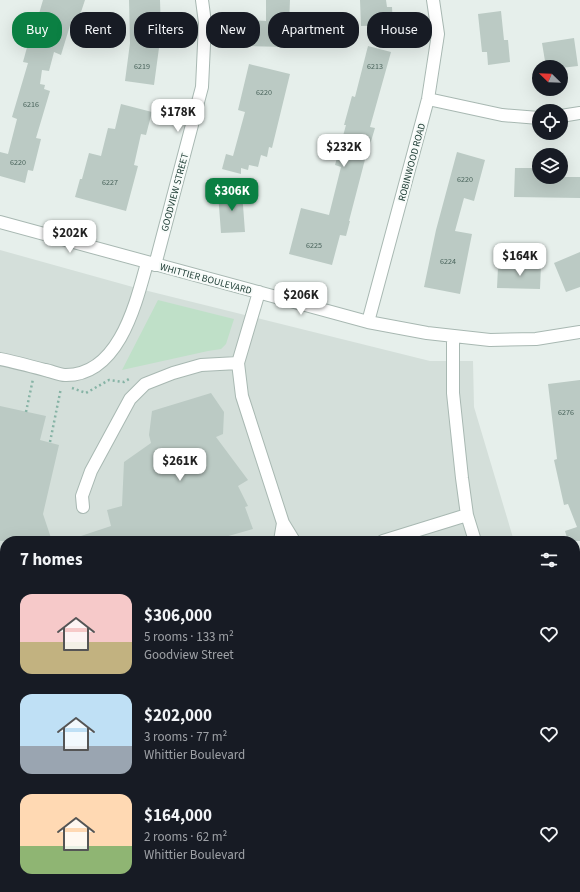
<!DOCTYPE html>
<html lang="en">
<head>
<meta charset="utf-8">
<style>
  body { margin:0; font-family:"Source Sans 3",sans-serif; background:#20242c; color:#f1f3f6; height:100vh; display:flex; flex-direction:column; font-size:15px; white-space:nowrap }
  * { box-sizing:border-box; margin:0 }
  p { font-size:13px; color:#9ea1a6 }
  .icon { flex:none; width:22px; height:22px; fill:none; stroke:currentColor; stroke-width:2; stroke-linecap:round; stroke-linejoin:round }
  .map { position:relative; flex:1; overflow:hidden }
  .details { position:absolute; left:0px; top:536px; width:580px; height:356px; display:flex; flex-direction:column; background:#171b24; border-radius:16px 16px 0 0; box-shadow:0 4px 16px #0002 }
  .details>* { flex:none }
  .banner { position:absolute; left:12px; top:12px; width:556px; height:36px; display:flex; gap:8px }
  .needle { width:26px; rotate:293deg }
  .fabs { position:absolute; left:532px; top:60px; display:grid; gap:8px }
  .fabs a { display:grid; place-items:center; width:36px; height:36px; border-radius:50%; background:#171b24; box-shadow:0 4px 16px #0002; font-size:20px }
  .price { position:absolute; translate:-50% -34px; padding:0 9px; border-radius:8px; background:#fff; color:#222; font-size:13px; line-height:26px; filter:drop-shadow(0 1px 2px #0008) }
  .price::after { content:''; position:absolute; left:50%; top:24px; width:12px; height:9px; margin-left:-6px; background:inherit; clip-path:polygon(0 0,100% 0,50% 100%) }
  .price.selected { background:#0b8043; color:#fff }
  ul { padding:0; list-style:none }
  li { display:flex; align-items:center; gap:12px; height:100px; padding:0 20px }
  li span { display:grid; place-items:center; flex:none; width:112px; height:80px; border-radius:12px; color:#555 }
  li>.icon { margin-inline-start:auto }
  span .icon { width:48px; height:48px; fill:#fffc; stroke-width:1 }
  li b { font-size:17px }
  h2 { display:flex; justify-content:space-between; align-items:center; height:48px; padding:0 20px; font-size:17px }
  .pill { padding:0 14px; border-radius:16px; background:#171b24; box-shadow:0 4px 16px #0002; font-size:14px; line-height:36px }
  .pill.selected { background:#0b8043; color:#fff }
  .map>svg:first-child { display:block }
  .built { fill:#d4dfda }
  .green { fill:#bfe0c8 }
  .building { fill:#bbcac4 }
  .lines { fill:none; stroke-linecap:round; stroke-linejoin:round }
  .minor-casing { stroke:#a8b8b2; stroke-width:14 }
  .path { stroke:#86b3a5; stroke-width:2.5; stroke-dasharray:2 3; stroke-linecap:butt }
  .minor { stroke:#fff; stroke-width:12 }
  .labels { text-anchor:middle; stroke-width:4; stroke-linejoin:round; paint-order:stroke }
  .number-label { font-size:8px; fill:#4a645c }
  .street-label { font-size:10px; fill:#24423a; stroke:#f7fbf9 }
</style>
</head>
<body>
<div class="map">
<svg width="580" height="892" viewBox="0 0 580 892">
  <rect width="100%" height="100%" fill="#e6efeb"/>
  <!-- built -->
  <path class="built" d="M0 250 140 289 430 361H473L474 407 514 541H5V824L0 819Z
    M575 670 580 679V892H77L72 887H575Z"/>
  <!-- green -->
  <path class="green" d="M158 300 234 319 226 344 221 349 208 351 122 370Z
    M0 819 5 824V887H72L77 892H0Z
    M575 854 580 857V883L575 880Z
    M196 887H270L275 892H201Z
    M354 887H375V892H354Z
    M439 887H575L580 890V892H436Z"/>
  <!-- building -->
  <path class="building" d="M43 0H85L78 21 72 19 61 55 54 52 49 71 42 70 40 84 45 85 44 89 50 91 36 138 41 139 33 171 28 170 25 183 0 176V152L8 154 17 119 12 117 28 63 23 62 29 40 31 41Z
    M129 0H160L161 33 154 85 125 81 130 43Z
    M266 0H290L289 24H286V47L247 46 248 20 266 21Z
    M360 0H386L387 7H392L393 25 361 26Z
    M501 11 504 40H508L510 62 488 65 487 52H482L478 14Z
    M574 38 578 66 561 68V67H546L542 43Z
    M368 46 391 52 370 127 375 128 369 148H368L349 221H350L346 236 340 235 332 265 289 254 301 208 329 215 341 167 335 165 346 125H344L352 96 355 97Z
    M249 64 290 74 272 148 269 147 267 157 261 155 258 167 249 165 248 170 241 168V174L222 169 226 154 233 156 245 112 238 110Z
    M121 104 152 112 146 135 141 134 134 165 138 166 126 211 75 197 80 179H82L89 153 101 156 108 128 115 129Z
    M457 152 485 160 474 201 464 198 455 231 472 234 460 294 424 287 436 230Z
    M515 168H539V177H580V198L514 197Z
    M242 192 245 232 221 233 218 193Z
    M580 252V287L566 292 554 263Z
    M516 264 541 265 540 289 497 288 498 267 516 268Z
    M580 380V541H568L565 531 577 527 568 504 564 505 554 460 557 459 548 384Z
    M211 393 224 412 223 434 216 437 248 480 238 486 248 506 245 507 253 529 211 541H73L72 539 111 526 107 510 122 506 124 462 151 443 149 435 152 411Z
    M0 406 46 416 40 440 59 445 43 514 52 541H0Z"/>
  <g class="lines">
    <defs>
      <path id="minor" d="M428 99 502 115 539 118
        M561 116 580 113
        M0 222 368 322 427 333 490 340 536 339 580 332
        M155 265 202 87 205 23 202 0
        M259 292 238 363 242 396 283 523 294 541
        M368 322 428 99 438 34 433 0
        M453 336V393L462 478 467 515 475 541
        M0 359C15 362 30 366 45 370 51 371 59 375 65 375 119 376 136 303 147 263
        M83 507 82 496 91 471 130 399 145 384 173 373 201 365 238 363
        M280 541 283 523
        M383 541 467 515
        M0 736 5 741
        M575 743 580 750"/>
    </defs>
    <!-- minor casing -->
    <use href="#minor" class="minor-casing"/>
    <!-- path -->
    <path class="path" d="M72 388 86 393 109 380 124 382 129 379
      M26 412 33 379
      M50 442 61 388
      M0 770 5 765
      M0 807 5 812
      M84 887 90 892
      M286 887 291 892
      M132 892 137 887"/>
    <!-- minor -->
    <use href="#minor" class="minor"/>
  </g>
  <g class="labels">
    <!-- number labels -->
    <g class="number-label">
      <text x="142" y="69">6219</text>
      <text x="375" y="69">6213</text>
      <text x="264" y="95">6220</text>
      <text x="31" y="107">6216</text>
      <text x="18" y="165">6220</text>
      <text x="465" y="182">6220</text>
      <text x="110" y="185">6227</text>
      <text x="314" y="248">6225</text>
      <text x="448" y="264">6224</text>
      <text x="566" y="415">6276</text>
    </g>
    <!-- street labels -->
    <g class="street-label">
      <text transform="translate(411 162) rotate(-75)" y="4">ROBINWOOD ROAD</text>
      <text transform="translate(174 192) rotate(-75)" y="4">GOODVIEW STREET</text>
      <text transform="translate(206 278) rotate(15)" y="4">WHITTIER BOULEVARD</text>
    </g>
  </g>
</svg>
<div class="fabs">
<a><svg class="needle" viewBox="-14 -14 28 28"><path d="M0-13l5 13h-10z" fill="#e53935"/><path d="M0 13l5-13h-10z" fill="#9ea1a6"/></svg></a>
<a><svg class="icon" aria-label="locate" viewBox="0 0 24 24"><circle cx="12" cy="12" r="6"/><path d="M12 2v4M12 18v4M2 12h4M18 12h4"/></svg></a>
<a><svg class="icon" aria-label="layers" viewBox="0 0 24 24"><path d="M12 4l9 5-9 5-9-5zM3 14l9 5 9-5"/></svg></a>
</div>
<b class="price" style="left:178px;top:133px">$178K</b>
<b class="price" style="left:344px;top:168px">$232K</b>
<b class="price selected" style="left:232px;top:212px">$306K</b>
<b class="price" style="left:70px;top:254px">$202K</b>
<b class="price" style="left:520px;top:277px">$164K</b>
<b class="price" style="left:301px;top:316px">$206K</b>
<b class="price" style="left:180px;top:482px">$261K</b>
<div class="banner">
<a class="pill selected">Buy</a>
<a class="pill">Rent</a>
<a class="pill">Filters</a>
<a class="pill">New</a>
<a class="pill">Apartment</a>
<a class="pill">House</a>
</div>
<section class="details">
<h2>7 homes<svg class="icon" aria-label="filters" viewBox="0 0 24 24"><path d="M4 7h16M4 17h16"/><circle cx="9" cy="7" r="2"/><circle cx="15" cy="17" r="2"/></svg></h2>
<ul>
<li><span style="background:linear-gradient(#f6c9c9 60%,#c2b280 0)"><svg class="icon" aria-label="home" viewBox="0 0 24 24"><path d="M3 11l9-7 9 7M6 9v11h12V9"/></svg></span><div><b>$306,000</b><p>5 rooms · 133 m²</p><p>Goodview Street</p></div><svg class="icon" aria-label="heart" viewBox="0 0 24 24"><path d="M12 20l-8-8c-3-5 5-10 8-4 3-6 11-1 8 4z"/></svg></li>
<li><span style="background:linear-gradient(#bfe0f5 65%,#9aa5b1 0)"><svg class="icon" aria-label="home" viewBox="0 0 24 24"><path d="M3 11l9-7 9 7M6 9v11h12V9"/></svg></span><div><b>$202,000</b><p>3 rooms · 77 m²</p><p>Whittier Boulevard</p></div><svg class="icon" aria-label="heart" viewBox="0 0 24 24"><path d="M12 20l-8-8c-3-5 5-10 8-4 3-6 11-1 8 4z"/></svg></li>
<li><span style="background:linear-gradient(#ffd9b3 65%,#8fb573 0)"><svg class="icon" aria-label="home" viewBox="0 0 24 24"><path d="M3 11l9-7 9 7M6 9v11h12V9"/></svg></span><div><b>$164,000</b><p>2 rooms · 62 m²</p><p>Whittier Boulevard</p></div><svg class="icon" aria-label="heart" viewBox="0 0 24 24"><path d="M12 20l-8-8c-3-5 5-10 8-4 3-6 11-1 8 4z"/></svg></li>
</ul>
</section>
</div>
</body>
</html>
